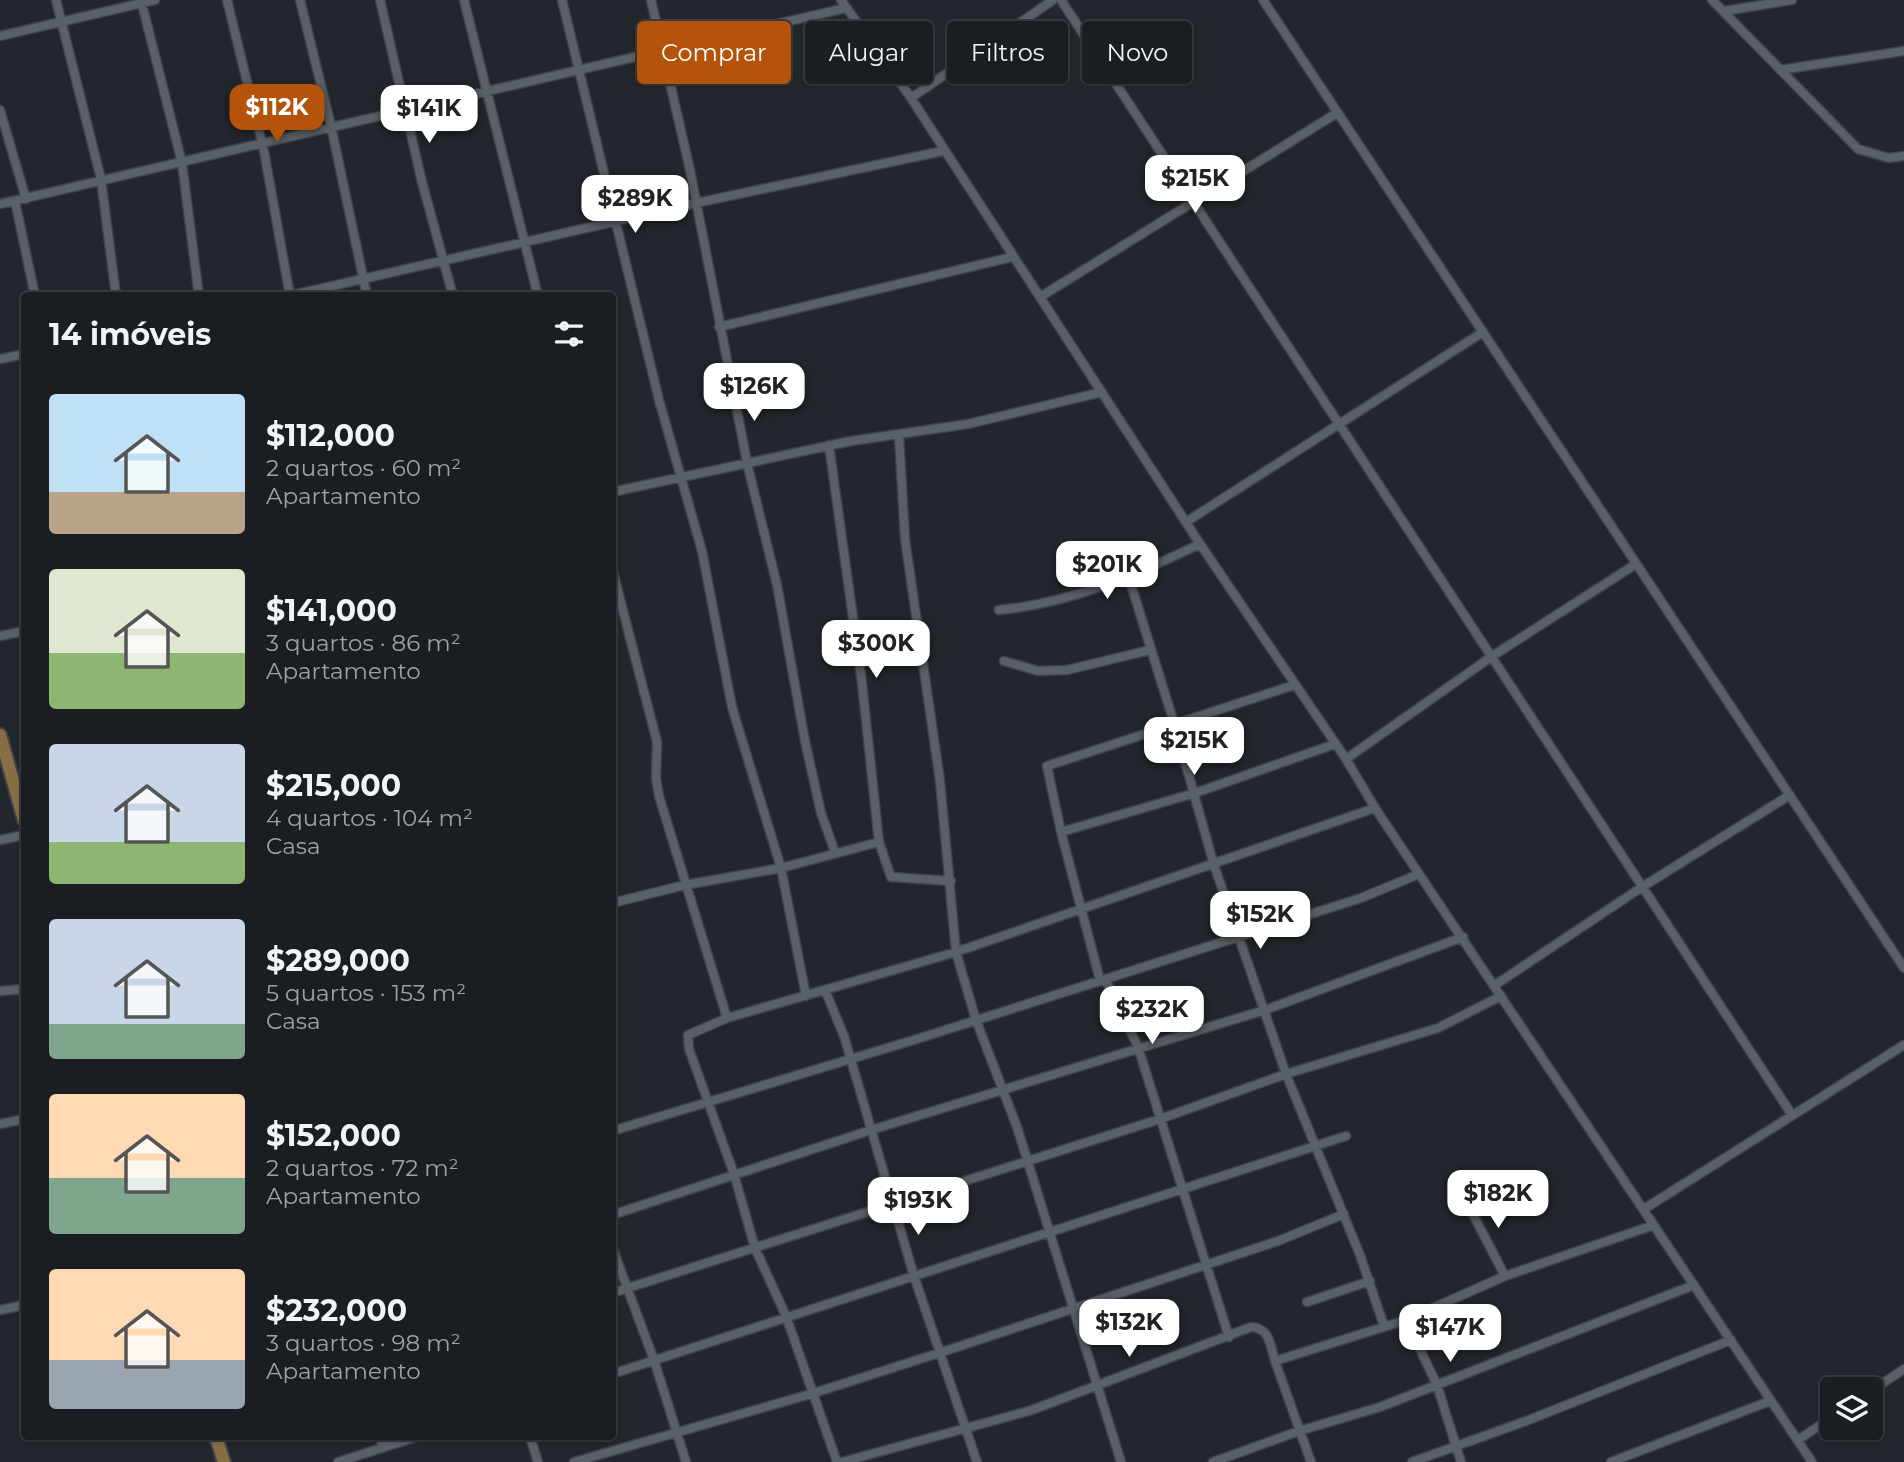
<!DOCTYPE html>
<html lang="pt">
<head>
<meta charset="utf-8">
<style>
  body { margin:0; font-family:Montserrat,sans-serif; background:#23262a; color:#f1f3f6; height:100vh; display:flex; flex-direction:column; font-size:26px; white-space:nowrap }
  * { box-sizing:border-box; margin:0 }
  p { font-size:23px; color:#9fa2a5 }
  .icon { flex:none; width:38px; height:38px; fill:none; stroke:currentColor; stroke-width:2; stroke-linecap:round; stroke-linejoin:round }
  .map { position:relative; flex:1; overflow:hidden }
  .drawer { position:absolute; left:21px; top:292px; width:595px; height:1148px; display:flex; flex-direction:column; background:#1a1d22; border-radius:7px; box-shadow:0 2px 5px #0004,0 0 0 2px #383b40 }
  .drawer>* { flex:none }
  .banner { position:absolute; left:637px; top:21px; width:665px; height:63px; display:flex; gap:14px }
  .tools { position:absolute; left:1820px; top:1377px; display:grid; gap:14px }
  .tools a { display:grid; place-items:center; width:63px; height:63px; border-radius:7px; background:#1a1d22; box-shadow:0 2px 5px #0004,0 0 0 2px #383b40; font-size:35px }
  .price { position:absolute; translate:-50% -60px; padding:0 16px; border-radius:14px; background:#fff; color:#222; font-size:23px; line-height:46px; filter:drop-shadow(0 2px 4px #0008) }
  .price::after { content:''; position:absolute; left:50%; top:42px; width:21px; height:16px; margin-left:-10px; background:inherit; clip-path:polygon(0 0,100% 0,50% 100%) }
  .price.active { background:#b45309; color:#fff }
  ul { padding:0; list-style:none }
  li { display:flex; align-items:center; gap:21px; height:175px; padding:0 28px }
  li span { display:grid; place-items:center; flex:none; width:196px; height:140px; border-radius:7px; color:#555 }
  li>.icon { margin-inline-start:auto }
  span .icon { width:84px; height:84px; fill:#fffc; stroke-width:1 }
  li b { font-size:30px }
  h2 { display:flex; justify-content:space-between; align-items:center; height:84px; padding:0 28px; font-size:30px }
  .chip { padding:0 24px; border-radius:7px; background:#1a1d22; box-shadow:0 2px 5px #0004,0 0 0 2px #383b40; font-size:24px; line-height:63px }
  .chip.active { background:#b45309; color:#fff }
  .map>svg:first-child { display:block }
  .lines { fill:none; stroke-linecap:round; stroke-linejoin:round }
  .street-casing { stroke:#3f4349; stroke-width:11 }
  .primary-casing { stroke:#3f4349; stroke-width:16 }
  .street { stroke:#5a6067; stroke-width:8 }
  .primary { stroke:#896e45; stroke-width:12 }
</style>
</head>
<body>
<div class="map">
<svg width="1904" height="1462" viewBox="0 0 1904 1462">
  <rect width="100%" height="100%" fill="#22272d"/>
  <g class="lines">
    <defs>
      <path id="street" d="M56 0 101 179 116 296
        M141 0 182 163 199 296
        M227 0 264 151 290 296
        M300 0 331 126 367 296
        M380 0 422 182 453 296
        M464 0 538 296
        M562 0 659 400 702 551 732 707 781 868 806 996
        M651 0 690 170 748 467 777 585 805 741 821 813 835 852
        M841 0 911 98 1200 544 1346 759 1375 808 1812 1462
        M1061 0 1792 1115
        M1263 0 1904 968
        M1712 0 1858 149 1889 158 1904 156
        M1724 11 1792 0
        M0 36 155 0
        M1780 70 1904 51
        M911 98 1053 0
        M0 110 26 199
        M15 201 35 296
        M0 204 846 8
        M288 296 696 203 943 151
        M1040 297 1337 113
        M719 327 1012 257
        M0 359 24 354
        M899 436 905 539 940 781 956 952 976 1020 1017 1127 1121 1462
        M829 445 862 683 879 842 891 877 951 881
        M612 492 851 441 968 424 1102 392
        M1186 522 1483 332
        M612 568 657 742 656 778 659 796 727 1018 956 952 1375 808
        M1129 578 1174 723 1214 865 1286 1074 1360 1255 1384 1326
        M999 610C1072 603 1135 575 1200 544
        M0 636 24 631
        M1004 661 1038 671 1067 670 1150 650
        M1346 759 1491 657 1636 564
        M1061 832 1195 793 1335 744
        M0 840 24 835
        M612 903 685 885 781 868 879 842
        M1495 985 1642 887 1790 795
        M825 990 844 1036 914 1276 977 1462
        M0 991 24 989
        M727 1018 688 1035 689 1049 734 1174 755 1248 786 1316 837 1462
        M0 1124 24 1119
        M612 1131 917 1039 1361 898 1419 874
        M1464 1197 1505 1276
        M1644 1209 1904 1045
        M612 1215 871 1130 1265 1010 1463 937
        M612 1247 654 1360 686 1462
        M612 1293 1160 1119 1286 1074 1438 1028 1501 996
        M1307 1302 1370 1281
        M0 1310 24 1305
        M1406 1320 1437 1385 1461 1462
        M1229 1337 1138 1047 1107 983 1100 980 1061 832 1047 766 1294 685
        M1275 1361 1311 1462
        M612 1374 1346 1136
        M1871 1391 1904 1369
        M380 1437 383 1448
        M530 1437 538 1462
        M1798 1440 1832 1417
        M338 1462 416 1437
        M574 1462 814 1393 942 1352 1278 1241 1344 1214
        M842 1462 1032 1410 1251 1327C1270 1328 1270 1345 1275 1361L1406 1320 1505 1276 1654 1225
        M1213 1462 1299 1431 1380 1407 1694 1285
        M1412 1462 1526 1421 1731 1340
        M1611 1462 1770 1401"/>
      <path id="primary" d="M0 735 24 820
        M216 1437 224 1462"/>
    </defs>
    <!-- street casing -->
    <use href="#street" class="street-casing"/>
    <!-- primary casing -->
    <use href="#primary" class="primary-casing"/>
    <!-- street -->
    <use href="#street" class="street"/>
    <!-- primary -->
    <use href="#primary" class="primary"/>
  </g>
</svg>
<div class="tools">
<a><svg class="icon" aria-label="layers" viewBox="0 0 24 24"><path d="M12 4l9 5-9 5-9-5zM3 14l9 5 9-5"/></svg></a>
</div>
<b class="price active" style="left:277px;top:144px">$112K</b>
<b class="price" style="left:429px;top:145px">$141K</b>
<b class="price" style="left:1195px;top:215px">$215K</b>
<b class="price" style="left:635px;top:235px">$289K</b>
<b class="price" style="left:754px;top:423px">$126K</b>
<b class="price" style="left:1107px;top:601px">$201K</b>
<b class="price" style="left:876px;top:680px">$300K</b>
<b class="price" style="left:1194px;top:777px">$215K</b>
<b class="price" style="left:1260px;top:951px">$152K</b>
<b class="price" style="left:1152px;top:1046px">$232K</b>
<b class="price" style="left:1498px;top:1230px">$182K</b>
<b class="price" style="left:918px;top:1237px">$193K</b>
<b class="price" style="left:1129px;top:1359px">$132K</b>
<b class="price" style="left:1450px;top:1364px">$147K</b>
<div class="banner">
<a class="chip active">Comprar</a>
<a class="chip">Alugar</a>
<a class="chip">Filtros</a>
<a class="chip">Novo</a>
</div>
<section class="drawer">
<h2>14 imóveis<svg class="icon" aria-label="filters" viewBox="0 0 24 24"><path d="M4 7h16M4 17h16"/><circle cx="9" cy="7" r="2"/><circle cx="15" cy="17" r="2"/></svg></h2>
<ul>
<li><span style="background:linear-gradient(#bfe0f5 70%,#b9a48a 0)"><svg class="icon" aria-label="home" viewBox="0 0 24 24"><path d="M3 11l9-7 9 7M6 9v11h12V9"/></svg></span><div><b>$112,000</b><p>2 quartos · 60 m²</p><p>Apartamento</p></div></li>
<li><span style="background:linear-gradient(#dfe7d0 60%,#8fb573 0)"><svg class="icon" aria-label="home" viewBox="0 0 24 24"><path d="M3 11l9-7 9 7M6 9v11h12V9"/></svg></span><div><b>$141,000</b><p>3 quartos · 86 m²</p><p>Apartamento</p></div></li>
<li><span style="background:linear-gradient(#c9d6e8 70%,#8fb573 0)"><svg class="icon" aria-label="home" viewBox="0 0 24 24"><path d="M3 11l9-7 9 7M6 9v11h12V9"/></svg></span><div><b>$215,000</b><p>4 quartos · 104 m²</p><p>Casa</p></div></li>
<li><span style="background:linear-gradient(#c9d6e8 75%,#7fa58c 0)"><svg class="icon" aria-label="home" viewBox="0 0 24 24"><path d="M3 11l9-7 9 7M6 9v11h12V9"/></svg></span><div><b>$289,000</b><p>5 quartos · 153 m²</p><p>Casa</p></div></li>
<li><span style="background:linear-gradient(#ffd9b3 60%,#7fa58c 0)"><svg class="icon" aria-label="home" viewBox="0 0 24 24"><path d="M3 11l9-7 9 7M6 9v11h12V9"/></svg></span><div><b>$152,000</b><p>2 quartos · 72 m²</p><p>Apartamento</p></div></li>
<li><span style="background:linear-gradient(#ffd9b3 65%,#9aa5b1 0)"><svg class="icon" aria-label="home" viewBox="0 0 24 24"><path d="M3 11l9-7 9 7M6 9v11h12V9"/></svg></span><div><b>$232,000</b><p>3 quartos · 98 m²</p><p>Apartamento</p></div></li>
</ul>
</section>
</div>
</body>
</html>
